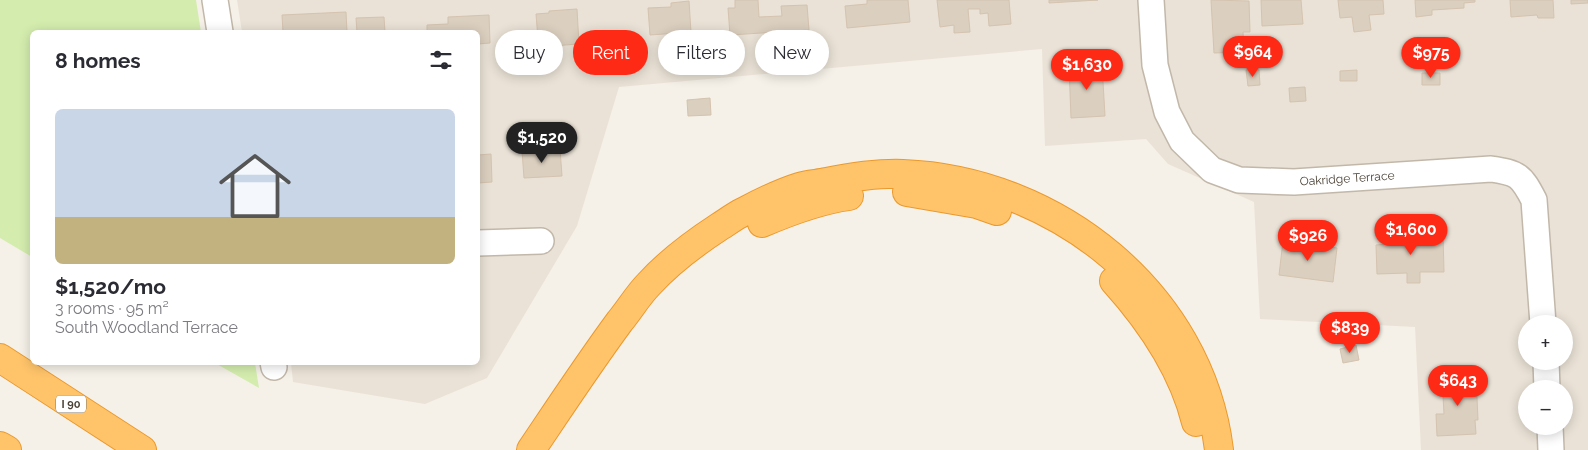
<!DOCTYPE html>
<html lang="en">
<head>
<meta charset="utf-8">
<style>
  body { margin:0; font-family:Raleway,sans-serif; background:#f7f7f7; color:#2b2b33; height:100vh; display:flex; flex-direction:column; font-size:19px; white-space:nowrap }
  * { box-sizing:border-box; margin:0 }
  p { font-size:16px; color:#7c7c81 }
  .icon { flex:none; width:28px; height:28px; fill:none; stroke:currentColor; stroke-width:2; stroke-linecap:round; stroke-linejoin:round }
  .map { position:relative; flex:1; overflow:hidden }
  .sheet { position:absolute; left:30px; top:30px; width:450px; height:335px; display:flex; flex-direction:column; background:#fff; border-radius:8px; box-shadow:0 2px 12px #0003 }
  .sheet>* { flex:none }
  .banner { position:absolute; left:495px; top:30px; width:475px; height:45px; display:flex; gap:10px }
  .fabs { position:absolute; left:1518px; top:315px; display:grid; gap:10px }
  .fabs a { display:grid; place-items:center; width:55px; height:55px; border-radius:50%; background:#fff; box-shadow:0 2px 12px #0003; font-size:25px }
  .price { position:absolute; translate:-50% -42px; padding:0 11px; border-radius:18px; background:#ff2a16; color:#fff; font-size:16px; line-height:32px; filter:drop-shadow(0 1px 2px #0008) }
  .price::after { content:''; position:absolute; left:50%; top:30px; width:15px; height:11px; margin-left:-8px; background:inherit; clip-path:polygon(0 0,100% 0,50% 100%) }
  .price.current { background:#222; color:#fff }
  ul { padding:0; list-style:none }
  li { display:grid; align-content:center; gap:10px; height:265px; padding:0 25px }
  li span { display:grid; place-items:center; height:155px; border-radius:8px; color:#555 }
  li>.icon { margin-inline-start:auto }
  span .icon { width:90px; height:90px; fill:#fffc; stroke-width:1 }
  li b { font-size:21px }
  h2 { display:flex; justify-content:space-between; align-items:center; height:60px; padding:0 25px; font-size:21px }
  .tag { padding:0 18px; border-radius:22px; background:#fff; box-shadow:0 2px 12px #0003; font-size:18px; line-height:45px }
  .tag.current { background:#ff2a16; color:#fff }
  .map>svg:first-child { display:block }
  .residential { fill:#eae2d6; fill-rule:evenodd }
  .green { fill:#d4edae }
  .building { fill:#dbcfbf; stroke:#d4c3af }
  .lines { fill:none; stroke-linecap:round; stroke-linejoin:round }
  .minor-casing { stroke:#c2b8aa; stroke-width:28 }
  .motorway-casing { stroke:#eb992d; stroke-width:30 }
  .minor { stroke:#fff; stroke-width:25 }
  .motorway { stroke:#ffc46a; stroke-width:28 }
  .labels { text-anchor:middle; stroke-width:4.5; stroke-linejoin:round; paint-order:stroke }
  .shield { fill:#fff; stroke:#807a72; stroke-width:1 }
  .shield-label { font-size:11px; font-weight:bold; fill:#4a4136 }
  .street-label { font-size:12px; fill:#4a4136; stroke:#fff }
</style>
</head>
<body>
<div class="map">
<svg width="1588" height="450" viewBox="0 0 1588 450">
  <rect width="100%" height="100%" fill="#f5f1e8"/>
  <!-- residential -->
  <path class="residential" d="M237 0H1588V450H1421L1415 327 1260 319 1254 202 1168 164 1146 139 1045 146 1042 49 619 87 577 226 487 378 425 404 293 382 291 363 478 362V32H242ZM1526 324H1564V361H1526ZM1526 389H1564V426H1526Z"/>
  <!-- green -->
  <path class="green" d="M0 0H196L201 32H32V257L0 238Z
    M215 363H255L259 388Z"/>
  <!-- building -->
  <path class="building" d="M735 0H758L759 17 782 16 781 6 807 5 809 30 730 35 728 8H735Z
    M867 0H908L910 22 847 28 845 6 867 4Z
    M937 0H1009L1011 24 989 26 988 13 980 14V9H968L970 32 954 33V25L940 27Z
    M1049 0H1098L1049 3Z
    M1211 0 1249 1 1250 32H1243L1244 52 1214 53Z
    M1261 0H1301L1303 24 1262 26Z
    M1338 0H1383L1384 14 1369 15 1371 30 1354 32 1352 17 1340 18Z
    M1415 0H1475V2L1464 3V8L1432 10V15L1416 17Z
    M1510 0H1553L1554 18H1538L1537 15 1511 17Z
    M1571 0H1588V3L1571 4Z
    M689 1 691 32 650 35 648 8 671 7V3Z
    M577 9 579 44 551 46V38L538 39 536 14 549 13V11Z
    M346 12 347 32H283L282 15Z
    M489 15 490 43 478 44V32H427V25L448 24V17Z
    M384 17 385 32H357L356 18Z
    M1102 65 1105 116 1071 118 1069 66Z
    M1246 70H1259L1260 85 1248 86Z
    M1357 70V81H1340V71Z
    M1422 73H1440V85H1422Z
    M1305 87 1306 101 1290 102 1289 88Z
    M710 98 711 115 688 116 687 100Z
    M560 149 562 176 524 178 522 151Z
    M491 154 492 182 478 183V155Z
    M1443 234 1444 272H1420V283H1407V273L1377 274 1376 245 1389 244 1388 235Z
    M1283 241 1337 248 1333 282 1279 275Z
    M1356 345 1359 360 1343 363 1340 349Z
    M1476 375 1478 420H1475L1476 434 1437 436 1436 414H1444L1442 377Z"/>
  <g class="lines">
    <defs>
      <g id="minor">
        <path d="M215 0 220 32"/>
        <path id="s1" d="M1151 0 1155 65 1167 112 1182 141 1212 170 1239 180 1294 182 1491 169C1518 173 1521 175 1534 200L1543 324"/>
        <path d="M478 243 541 241"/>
        <path d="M1546 361 1547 389"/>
        <path d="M273 362 274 367"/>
        <path d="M1550 426 1551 450"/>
      </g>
      <path id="motorway" d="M907 192 977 204 997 211
        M762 223C790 211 819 200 849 196
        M1114 281C1150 321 1183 370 1196 422
        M0 358 142 450
        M0 446 7 450
        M531 450C560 407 589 363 620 321 630 309 638 295 649 284 670 261 693 244 719 227 727 222 735 216 743 212 758 204 783 192 799 187 808 184 818 184 827 182 852 177 877 173 903 174 1056 180 1200 294 1219 450"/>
    </defs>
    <!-- minor casing -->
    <use href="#minor" class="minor-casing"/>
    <!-- motorway casing -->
    <use href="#motorway" class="motorway-casing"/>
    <!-- minor -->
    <use href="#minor" class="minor"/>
    <!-- motorway -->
    <use href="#motorway" class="motorway"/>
  </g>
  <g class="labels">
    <!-- shield labels -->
    <rect class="shield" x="56" y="395.5" width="30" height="17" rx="4"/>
    <g class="shield-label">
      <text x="71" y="408">I 90</text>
    </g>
    <!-- street labels -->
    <g class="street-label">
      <text dy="4" stroke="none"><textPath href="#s1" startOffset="325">Oakridge Terrace</textPath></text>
    </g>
  </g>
</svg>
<div class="fabs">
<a>+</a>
<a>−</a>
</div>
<b class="price" style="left:1253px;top:78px">$964</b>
<b class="price" style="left:1431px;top:79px">$975</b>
<b class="price" style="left:1087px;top:91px">$1,630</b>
<b class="price current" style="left:542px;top:164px">$1,520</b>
<b class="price" style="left:1411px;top:256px">$1,600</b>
<b class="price" style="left:1308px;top:262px">$926</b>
<b class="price" style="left:1350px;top:354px">$839</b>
<b class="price" style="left:1458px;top:407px">$643</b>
<div class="banner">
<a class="tag">Buy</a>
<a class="tag current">Rent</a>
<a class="tag">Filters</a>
<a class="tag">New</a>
</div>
<section class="sheet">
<h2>8 homes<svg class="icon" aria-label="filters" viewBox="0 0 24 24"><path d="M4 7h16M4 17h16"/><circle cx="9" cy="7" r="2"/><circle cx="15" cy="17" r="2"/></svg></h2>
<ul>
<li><span style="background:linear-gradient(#c9d6e8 70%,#c2b280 0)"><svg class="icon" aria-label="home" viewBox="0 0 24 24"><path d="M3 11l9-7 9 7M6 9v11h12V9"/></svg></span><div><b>$1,520/mo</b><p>3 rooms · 95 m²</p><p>South Woodland Terrace</p></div></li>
</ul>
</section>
</div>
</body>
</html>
